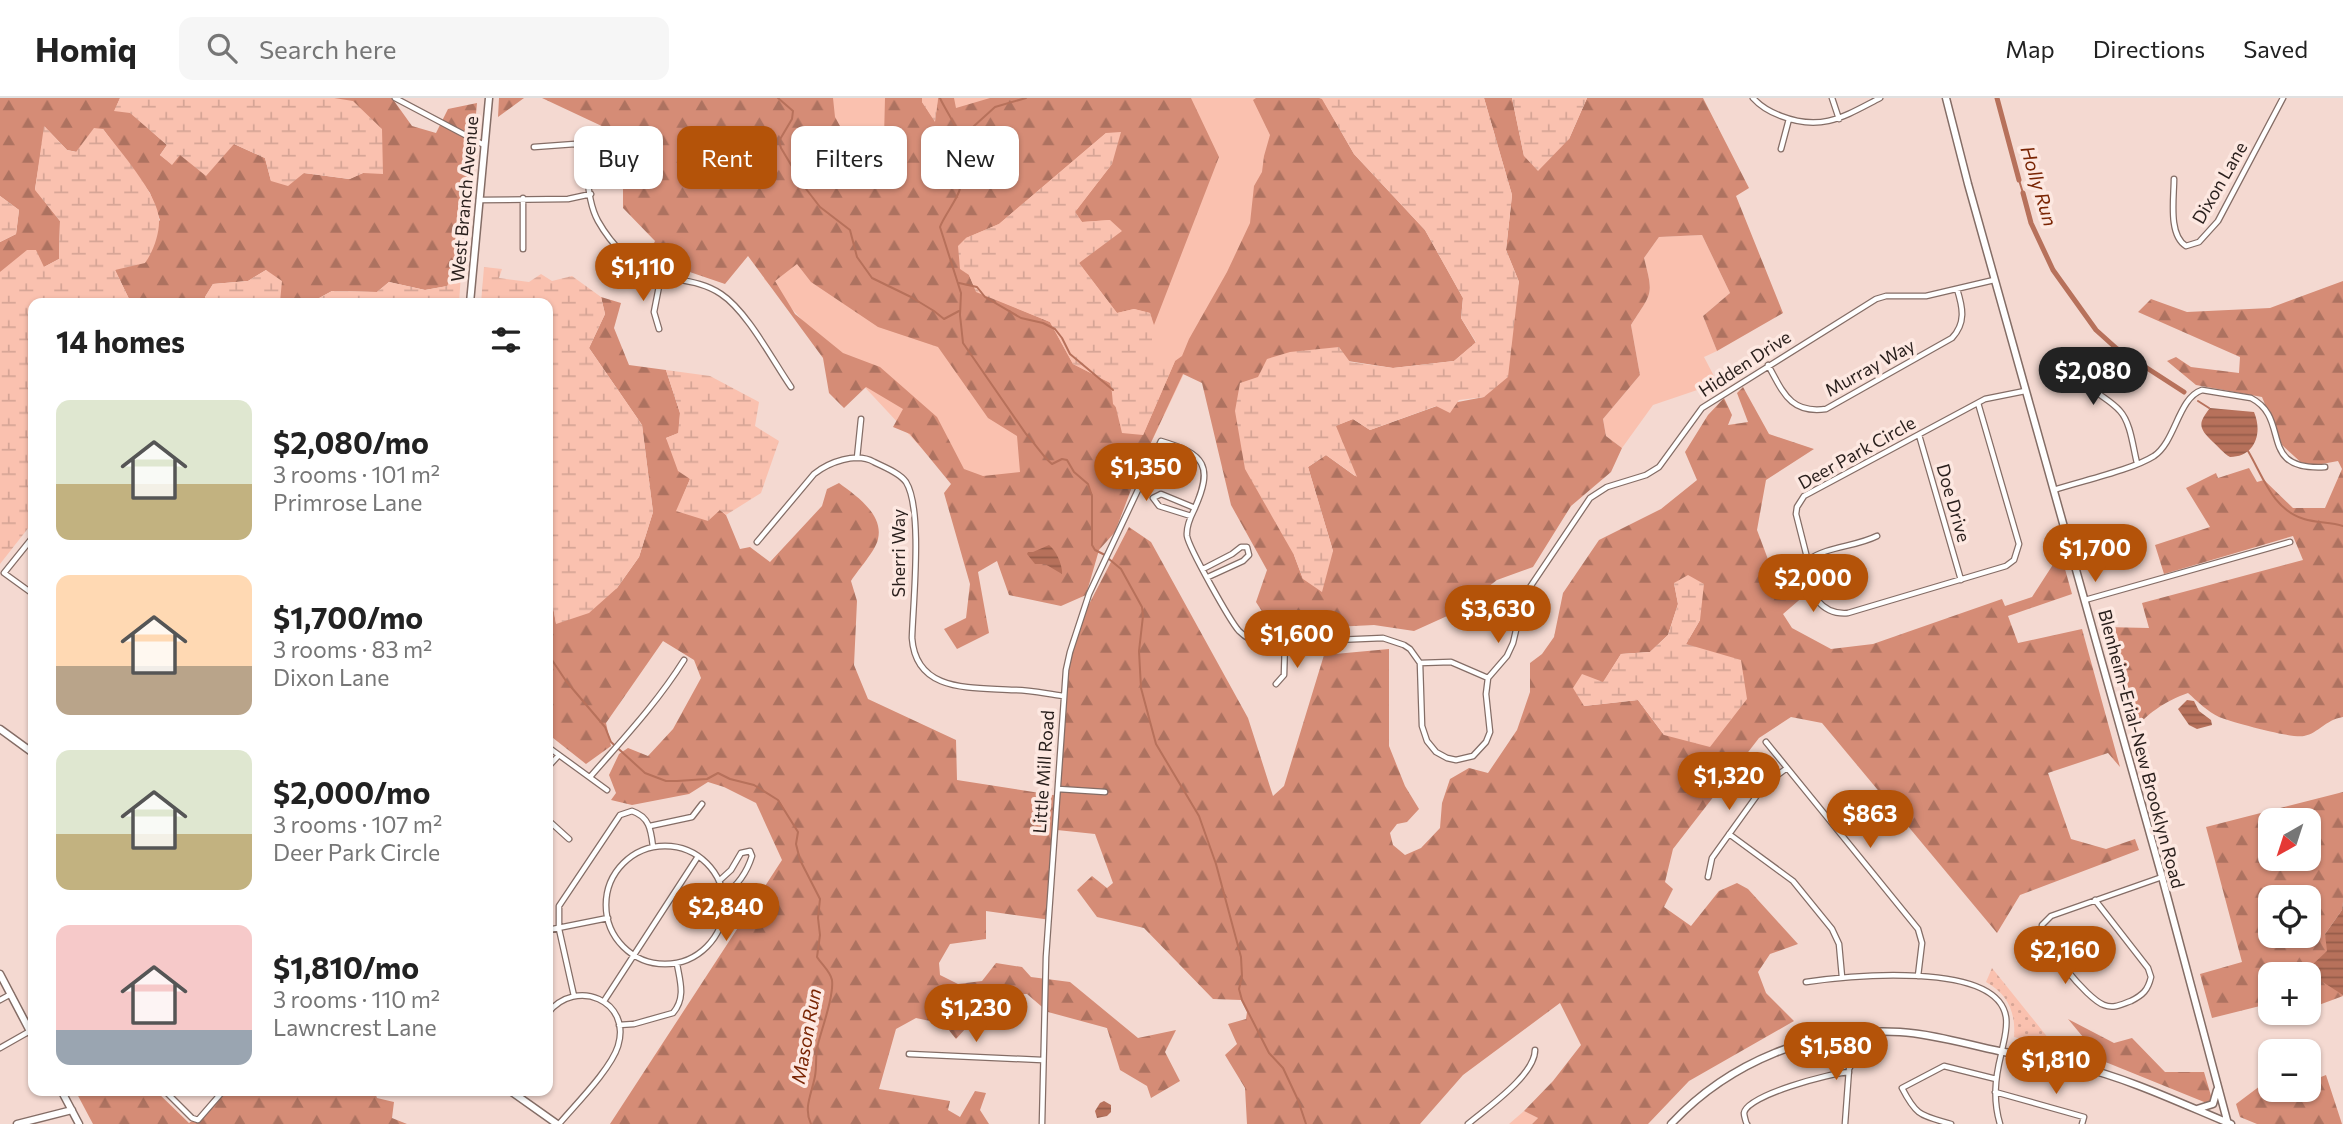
<!DOCTYPE html>
<html lang="en">
<head>
<meta charset="utf-8">
<style>
  body { margin:0; font-family:Commissioner,sans-serif; background:#f6f6f6; color:#222; height:100vh; display:flex; flex-direction:column; font-size:26px; white-space:nowrap }
  * { box-sizing:border-box; margin:0 }
  p { font-size:23px; color:#767676 }
  .icon { flex:none; width:38px; height:38px; fill:none; stroke:currentColor; stroke-width:2; stroke-linecap:round; stroke-linejoin:round }
  .map { position:relative; flex:1; overflow:hidden }
  .side { position:absolute; left:28px; top:200px; width:525px; height:798px; display:flex; flex-direction:column; background:#fff; border-radius:14px; box-shadow:0 2px 5px #0004 }
  .side>* { flex:none }
  .banner { position:absolute; left:574px; top:28px; width:665px; height:63px; display:flex; gap:14px }
  .needle { width:46px; rotate:219deg }
  .tools { position:absolute; left:2258px; top:710px; display:grid; gap:14px }
  .tools a { display:grid; place-items:center; width:63px; height:63px; border-radius:14px; background:#fff; box-shadow:0 2px 5px #0004; font-size:35px }
  .price { position:absolute; translate:-50% -60px; padding:0 16px; border-radius:24px; background:#b45309; color:#fff; font-size:23px; line-height:46px; filter:drop-shadow(0 2px 4px #0008) }
  .price::after { content:''; position:absolute; left:50%; top:42px; width:21px; height:16px; margin-left:-10px; background:inherit; clip-path:polygon(0 0,100% 0,50% 100%) }
  .price.active { background:#222; color:#fff }
  ul { padding:0; list-style:none }
  li { display:flex; align-items:center; gap:21px; height:175px; padding:0 28px }
  li span { display:grid; place-items:center; flex:none; width:196px; height:140px; border-radius:14px; color:#555 }
  li>.icon { margin-inline-start:auto }
  span .icon { width:84px; height:84px; fill:#fffc; stroke-width:1 }
  li b { font-size:30px }
  h2 { display:flex; justify-content:space-between; align-items:center; height:84px; padding:0 28px; font-size:30px }
  .chip { padding:0 24px; border-radius:14px; background:#fff; box-shadow:0 2px 5px #0004; font-size:24px; line-height:63px }
  .chip.active { background:#b45309; color:#fff }
  header { display:flex; align-items:center; gap:42px; box-sizing:border-box; height:98px; padding:0 35px; background:#fff; border-bottom:2px solid #e0e0e0 }
  header strong { font-size:33px }
  nav { display:flex; gap:38px; margin-inline-start:auto; font-size:24px }
  .search { width:490px; height:63px; background:#f6f6f6; display:flex; align-items:center; gap:18px; box-sizing:border-box; padding:0 24px; border-radius:14px; color:#767676; font-size:26px }
  .map>svg:first-child { display:block }
  .grass { fill:#fac1af }
  .forest { fill:url(#forest-firs); fill-rule:evenodd }
  .wetland { fill:url(#wetland-marsh) }
  .park { fill:url(#park-dots) }
  .water { fill:url(#water-rules) }
  .lines { fill:none; stroke-linecap:round; stroke-linejoin:round }
  .stream { stroke:#b7715b; stroke-width:2 }
  .canal { stroke:#b7715b; stroke-width:5 }
  .street-casing { stroke:#846d66; stroke-width:7 }
  .secondary-casing { stroke:#846d66; stroke-width:9 }
  .primary-casing { stroke:#846d66; stroke-width:9 }
  .street { stroke:#fff; stroke-width:4.5 }
  .secondary { stroke:#fff; stroke-width:6 }
  .primary { stroke:#fff; stroke-width:6 }
  .labels { text-anchor:middle; stroke-width:7; stroke-linejoin:round; paint-order:stroke }
  .street-label { font-size:18px; fill:#291f1c; stroke:#fde8e1 }
  .water-label { font-size:19px; font-style:italic; fill:#7a2504; stroke:#fde8e1 }
</style>
</head>
<body>
<header>
<strong>Homiq</strong>
<div class="search"><svg class="icon" aria-label="search" viewBox="0 0 24 24"><circle cx="10" cy="10" r="6"/><path d="M15 15l6 6"/></svg>Search here</div>
<nav><a>Map</a><a>Directions</a><a>Saved</a></nav>
</header>
<div class="map">
<svg width="2343" height="1026" viewBox="0 0 2343 1026">
  <defs>
    <pattern id="forest-firs" width="22" height="20" patternUnits="userSpaceOnUse" patternTransform="scale(1.75)"><rect width="22" height="20" fill="#d58c76"/><path d="M5 1l3.5 6h-7zM16 11l3.5 6h-7z" fill="#ad7260"/></pattern>
    <pattern id="wetland-marsh" width="20" height="14" patternUnits="userSpaceOnUse" patternTransform="scale(1.75)"><rect width="20" height="14" fill="#fac1af"/><path d="M1 5h8M5 5V1M11 12h8M15 12V8" fill="none" stroke="#d6a596"/></pattern>
    <pattern id="park-dots" width="8" height="8" patternUnits="userSpaceOnUse" patternTransform="scale(1.75)"><rect width="8" height="8" fill="#fac1af"/><path d="M2 2h.1M6 6h.1" fill="none" stroke="#d6a596" stroke-width="1.8" stroke-linecap="round"/></pattern>
    <pattern id="water-rules" width="6" height="5" patternUnits="userSpaceOnUse" patternTransform="scale(1.75)"><rect width="6" height="5" fill="#b7715b"/><path d="M0 2.5h6" fill="none" stroke="#955c4a"/></pattern>
  </defs>
  <rect width="100%" height="100%" fill="#f4d9d1"/>
  <!-- grass -->
  <path class="grass" d="M820 0H1315L1140 368 969 401 764 181Z
    M1702 137 1730 195 1703 218 1717 253 1704 259 1715 280 1709 288 1653 307 1622 350 1606 338 1603 321 1640 277 1631 227C1652 194 1654 198 1644 160L1659 139Z
    M1524 1013 1538 1020 1532 1026H1509Z"/>
  <!-- forest -->
  <path class="forest" d="M0 0H120L115 12 130 14 167 47 160 57 172 66 179 57 234 46 265 60 271 83 304 75 349 81 363 75 334 0H392L412 28 436 35 448 11 477 5 461 176 452 178 448 188 425 192 389 184 377 194 332 193 310 205H283L280 204 266 172 248 183 213 186 205 199V205H131L115 172 160 122 150 95 103 31 77 54 67 52 45 29 35 91 60 123 59 161 44 169 0 174V144L16 136 19 112 0 98Z
    M499 0H524L498 19Z
    M542 0H833L835 19 851 48 871 49 884 39 885 0H922V4L935 23 938 0H954L956 10 990 0H1191L1219 59 1154 227 1150 215 1134 211 1117 215 1079 165 1110 122 1082 124 1075 114 1112 66 1106 35 999 126 966 140 969 177 976 193 1050 224 1073 266 1111 285 1113 306 1143 337 1175 263 1182 258 1189 241 1227 174 1250 125 1254 88 1262 74 1264 58 1270 37 1253 2 1256 0H1322L1354 56 1425 132 1463 200 1461 220 1476 245 1454 263 1393 270 1290 254 1294 457 1303 481 1333 453 1308 369 1326 357 1355 378 1335 328 1353 321 1370 332 1437 308 1484 299 1519 184 1506 152 1512 97 1484 0H1512L1524 58 1569 41 1587 0H1703L1749 90 1736 98 1783 215 1717 253 1703 218 1730 195 1702 137 1659 139 1644 160C1654 198 1652 194 1631 227L1640 277 1603 321 1606 338 1622 350 1611 374 1571 408 1533 469 1497 482 1456 514 1414 533 1374 527 1274 532 1256 504 1267 472 1231 407 1202 285 1183 276 1140 368 1115 434 1099 452 1086 497 1061 508 1009 497 997 463 978 474 989 535 957 551 944 531 966 520 970 486 944 395 951 386 910 336 893 329 903 311 866 289 844 310 829 295 823 260 748 158 725 186 675 169 646 162 655 143 623 110V38ZM797 166 811 184 878 229 938 249 988 320 1017 338 1020 374 983 378 964 371 937 319 880 269 843 255 795 216 775 183Z
    M2343 183V619C2325 622 2319 635 2304 638 2292 641 2232 624 2219 619 2208 614 2197 603 2188 595 2167 602 2144 617 2132 635L2104 529 2149 530 2142 505 2303 462 2293 438 2164 476 2155 447 2210 429 2186 390 2216 375 2218 380 2249 370 2257 384 2264 382 2293 410H2325L2342 371 2338 363 2306 369 2282 347 2262 299 2196 287 2167 263 2176 259 2191 269 2239 275 2240 259 2138 214 2151 201 2187 214 2270 210Z
    M601 199 621 205 614 230 629 267 666 272 680 315 679 335 666 340 690 381 677 413 720 412 726 417 740 451 750 449 770 464 822 408 827 391 839 385C855 397 884 416 878 441 876 452 858 472 851 483L857 503 854 567 868 601 956 642 957 682 1059 698 1070 543 1129 429 1151 444 1248 620 1273 698 1284 688 1324 557 1389 551V648L1405 688 1419 711 1407 724 1397 726 1390 735 1393 747 1405 757 1421 750 1440 730 1442 705 1450 681 1469 670 1488 675 1517 632 1530 594V565L1542 556 1554 539 1563 495 1599 442 1661 411 1697 382 1685 354 1708 317 1724 300 1732 317 1728 327 1748 324 1737 295 1743 289 1769 336 1814 351 1766 382 1757 432 1769 464 1796 473 1805 497 1783 516 1792 530 1831 551 1873 546 2002 501 2005 508 2032 499 2054 465 2048 441 2056 439 2072 496 2008 518 2018 545 2082 531 2120 669 2108 655 2048 675 2071 741 2106 751 2135 741 2139 752 2020 797 1997 835 1822 625 1791 619 1759 640 1673 751 1665 784 1673 791 1664 809 1691 828 1719 793 1737 785 1748 791 1798 846 1770 856 1758 874 1766 895 1794 923 1689 983 1648 1026H1532L1538 1020 1524 1013 1553 983 1581 947 1560 905 1463 977 1420 1026H1247L1245 990 1225 957 1237 946 1228 926 1246 921 1247 914 1241 902 1213 901 1144 830 1097 819 1077 792 1092 778 1107 790 1113 785 1095 736 1057 732 1051 822 986 813V841L950 846 939 865 940 877 958 886 982 883 996 865 1022 869 1031 879 1070 884 1138 940 1176 932 1165 954 1180 983 1151 1000 1147 988 1120 972 1107 930 1048 914 1027 896H997L956 941 944 926 916 920 896 931 879 991 950 1003 948 1012 960 1019 975 993 986 995 980 1012 989 1026H610L782 762 756 705 724 689 708 684 689 696 632 707 611 702 616 695 609 677 619 656 628 650 648 658 673 631 701 580 694 562 663 543 606 625 611 648 586 666 548 636 550 609 548 606V481L556 525 617 490 639 459 653 414 642 327 589 250 605 216ZM1674 485 1700 522 1686 546 1664 637 1638 602 1584 608 1582 577 1603 585 1621 556 1650 554 1668 537 1678 506Z
    M2343 694V804L2342 812 2325 836 2343 898 2308 911V877H2270V909L2260 908 2212 920 2200 876 2242 864 2206 729ZM2270 723H2308V761H2270ZM2270 800H2308V838H2270Z
    M2068 921 2114 945 2132 940 2165 974H2204L2214 1008 2103 963Z
    M2326 977 2342 1026H2257L2240 1019 2236 1006 2260 988 2272 997 2286 992H2308V984Z
    M78 992H155L189 1025 210 1011 224 992H374L377 1000 394 1004 392 1020 407 1026H93L76 994Z"/>
  <!-- wetland -->
  <path class="wetland" d="M120 0H334L353 3 382 31 383 76 363 75 350 81 304 75 288 88 271 83 265 60 234 46 206 78 180 57 172 67 160 57 167 47 130 15 114 13Z
    M922 0H938L935 24 922 4Z
    M1319 0H1484L1512 97 1506 152 1519 184 1508 279 1484 299 1459 302 1450 315 1436 308 1370 332 1353 321 1336 328 1357 379 1326 357 1308 369 1333 453 1322 494 1303 481 1294 457 1245 371 1235 313 1240 285 1258 279 1267 261 1290 254 1339 249 1350 264 1393 270 1454 263 1476 244 1461 220 1463 200 1425 132 1354 56 1322 1Z
    M1512 0H1587L1569 41 1538 73 1524 58Z
    M44 28 67 52 76 54 94 30 103 31C118 51 161 99 159 124 159 137 153 154 145 165L115 172 131 205H33V424L0 466V174L27 152H36L44 169 59 161 60 123 35 92Z
    M1121 34 1112 66 1075 114 1082 124 1110 122 1122 133 1079 165 1117 215 1134 211 1150 215C1157 236 1143 250 1166 265L1175 263 1143 337 1122 335 1110 285 1073 266 1050 224 976 194 969 177 960 171 958 148 966 140 999 126 1106 35Z
    M0 98 19 112 16 136 0 144Z
    M484 169 502 171 499 180 529 184 541 176 552 183 572 178 601 199 605 216 589 250 642 327 653 414 639 459 617 490 589 515 556 526 548 481V205H481Z
    M266 172 282 183 280 204 283 205H205V199L213 186 248 183Z
    M461 176 459 205H310L332 193 377 194 389 184 425 192 447 188 452 178Z
    M666 272 710 278 759 304 755 328 779 343 761 395 726 417 720 412 708 423 676 413 690 381 678 373 666 340 678 335 680 315Z
    M1688 477 1704 486 1700 522 1686 546 1741 562 1747 601 1710 649 1664 637 1638 602 1584 608 1573 590 1582 576 1603 584 1621 556 1650 554 1668 537 1678 506 1674 485Z"/>
  <!-- park -->
  <path class="park" d="M1992 870 2057 951 2014 939C2016 915 2008 896 1986 884Z"/>
  <!-- water -->
  <path class="water" d="M2210 310 2254 314C2263 335 2255 359 2230 359 2223 355 2219 349 2213 344 2198 330 2198 325 2210 310Z
    M1049 447C1056 452 1063 468 1062 476L1045 466H1035L1027 456 1028 454H1033Z
    M2187 602 2194 603 2199 613 2211 622 2212 627 2197 631 2189 627 2178 611Z
    M2343 804V897L2315 879 2311 872 2312 867 2327 853 2325 836 2342 812Z
    M1104 1003 1111 1007V1014L1107 1018 1097 1020 1095 1013 1100 1005Z"/>
  <g class="lines">
    <!-- stream -->
    <path class="stream" d="M778 0 793 13 792 21 779 43 781 50 803 87 820 109 850 132 857 159 872 180 911 199 934 213 944 221 959 213
      M940 0C945 12 969 46 964 56 961 63 954 66 951 73 953 80 957 83 960 88 962 95 943 119 940 129L961 195 960 217 963 245 1026 336C1034 344 1044 360 1052 366L1062 361 1067 362 1074 374 1088 386 1092 398V447L1095 452 1105 457
      M963 38 995 9 1026 0
      M2019 82 2023 95
      M959 185 977 189 985 199 1021 220 1043 225 1055 231 1062 240 1070 256 1113 292
      M2198 303 2209 310
      M2248 353C2263 378 2272 411 2304 421 2317 425 2331 424 2343 428
      M1109 461 1121 471 1142 509 1143 518 1139 553 1141 590 1156 646 1199 718 1216 766 1241 859 1242 878 1239 891 1242 902 1269 955 1283 970 1298 1002 1306 1026
      M548 556 566 583 605 629 611 644 645 675 666 683H677L707 681 718 675 730 681 754 687 778 702 798 734 796 746 800 762 820 801 818 820 820 837 817 859C822 867 830 873 832 882 834 898 822 930 818 946 815 956 817 968 815 978 812 995 803 1010 811 1026"/>
    <!-- canal -->
    <path class="canal" d="M1997 0 2019 82
      M2023 95 2031 125 2053 172 2096 232 2116 250 2184 294"/>
    <defs>
      <path id="street" d="M395 0 484 47
        M1753 0C1761 9 1770 14 1781 18 1822 34 1845 18 1880 0
        M1832 0 1839 21
        M534 49 575 46 582 50C589 73 586 101 598 123 611 146 633 170 660 178 681 183 702 183 721 196 747 213 773 263 791 289
        M1781 51 1789 21
        M2174 81C2174 100 2168 137 2186 148L2199 144 2218 123 2283 0
        M523 100V151
        M479 102 568 101 591 96
        M659 231 654 214 661 178
        M2085 254C2068 288 2104 294 2120 313 2131 325 2133 350 2137 365
        M1768 267C1783 294 1790 316 1826 311L1952 240C1966 225 1963 210 1957 191
        M1978 305 2019 446 2014 462 2006 468 1848 515C1836 516 1826 513 1818 503L1796 416 1797 409 1804 398 1985 301 2025 293
        M1919 337 1961 482
        M857 360 861 321
        M2054 392C2081 383 2132 372 2154 358 2176 343 2178 300 2202 292L2251 300C2292 321 2256 373 2325 369
        M1191 418 1159 408 1153 400 1161 396 1195 410
        M33 439 4 475 33 496
        M757 444 814 376C829 364 856 354 874 364 884 369 900 375 906 384 923 411 913 505 912 540 916 596 973 589 1015 592 1031 592 1047 596 1063 598
        M1808 462C1828 448 1855 449 1877 438
        M1203 471 1232 456 1241 449H1247L1249 457 1243 463 1208 479
        M2085 502 2290 444
        M1420 565 1451 564 1488 580
        M1276 586 1284 577 1285 544
        M1766 644 1918 831 1922 845 1918 878
        M548 649 607 692
        M548 669 559 657
        M590 679C623 641 657 605 684 562
        M1058 691 1105 694
        M548 722 569 741
        M650 728 692 719 702 706
        M1729 736 1793 783 1832 831 1839 846 1842 879
        M606 807a59 59 0 1 1 118 0a59 59 0 1 1-118 0Z
        M1708 779 1712 760 1758 696 1767 685 1787 670
        M719 783 731 772 741 755 750 753 752 758C747 774 737 788 724 797
        M2095 802 2148 870 2151 879C2148 892 2143 897 2131 903 2122 906 2114 911 2104 907 2087 901 2041 845 2042 827L2051 818 2162 779
        M548 832 608 820
        M1806 884C1847 878 1997 862 2006 919 2008 932 2003 945 2001 957 1995 981 1993 1002 2000 1026
        M574 898 559 831V808L620 717 632 713C650 719 651 733 653 749
        M0 902 11 896
        M604 903 697 760
        M548 915C576 879 632 903 618 948 611 971 575 1007 559 1026
        M619 927 634 926 673 915C686 900 680 883 677 866
        M0 950 30 933
        M909 956 1042 962
        M164 992 192 1020 198 1022 224 992
        M1995 994 2084 1019 2082 1026
        M1042 1026 1046 859 1066 572 1070 554 1089 496 1161 343C1205 356 1214 368 1194 412 1190 420 1186 429 1187 438 1189 450 1230 523 1239 533 1245 539 1253 544 1262 545L1383 540 1404 547 1410 551 1420 565 1422 628 1427 643 1436 654 1447 660 1456 662 1473 658 1486 644 1490 634 1486 596 1488 580 1507 558 1513 545 1524 498 1590 400 1607 389 1646 377 1659 369 1702 310 1876 201 1886 198H1926L1994 182
        M1468 1026C1487 1010 1535 977 1535 952
        M1747 1026C1746 1025 1744 1017 1744 1015 1747 997 1831 975 1849 974
        M1845 1026 1849 971 1857 957
        M1951 1026C1921 1017 1917 1019 1902 990L1944 968 1996 981"/>
      <path id="secondary" d="M1946 0 1968 86 2162 779 2228 1026
        M470 205 489 0
        M0 876 33 939
        M61 992 79 1026
        M2197 1011 2213 1006 2217 992
        M17 1026 72 1012
        M1671 1026C1729 964 1814 929 1900 934 1933 936 1966 946 1999 953 2024 958 2051 961 2077 968 2130 981 2180 1005 2231 1026"/>
      <path id="primary" d="M0 631 33 655
        M509 992 557 1026"/>
    </defs>
    <!-- street casing -->
    <use href="#street" class="street-casing"/>
    <!-- secondary casing -->
    <use href="#secondary" class="secondary-casing"/>
    <!-- primary casing -->
    <use href="#primary" class="primary-casing"/>
    <!-- street -->
    <use href="#street" class="street"/>
    <!-- secondary -->
    <use href="#secondary" class="secondary"/>
    <!-- primary -->
    <use href="#primary" class="primary"/>
  </g>
  <g class="labels">
    <!-- street labels -->
    <g class="street-label">
      <text transform="translate(2220 85) rotate(-60)" y="6">Dixon Lane</text>
      <text transform="translate(465 101) rotate(-85)" y="6">West Branch Avenue</text>
      <text transform="translate(1745 266) rotate(-33)" y="6">Hidden Drive</text>
      <text transform="translate(1870 270) rotate(-29)" y="6">Murray Way</text>
      <text transform="translate(1857 355) rotate(-29)" y="6">Deer Park Circle</text>
      <text transform="translate(1953 405) rotate(74)" y="6">Doe Drive</text>
      <text transform="translate(899 455) rotate(-90)" y="6">Sherri Way</text>
      <text transform="translate(2141 651) rotate(75)" y="6">Blenheim-Erial-New Brooklyn Road</text>
      <text transform="translate(1044 674) rotate(-86)" y="6">Little Mill Road</text>
    </g>
    <!-- water labels -->
    <g class="water-label">
      <text transform="translate(2039 88) rotate(73)" y="7">Holly Run</text>
      <text transform="translate(806 938) rotate(-80)" y="7">Mason Run</text>
    </g>
  </g>
</svg>
<div class="tools">
<a><svg class="needle" viewBox="-14 -14 28 28"><path d="M0-13l5 13h-10z" fill="#e53935"/><path d="M0 13l5-13h-10z" fill="#767676"/></svg></a>
<a><svg class="icon" aria-label="locate" viewBox="0 0 24 24"><circle cx="12" cy="12" r="6"/><path d="M12 2v4M12 18v4M2 12h4M18 12h4"/></svg></a>
<a>+</a>
<a>−</a>
</div>
<b class="price" style="left:643px;top:205px">$1,110</b>
<b class="price active" style="left:2093px;top:309px">$2,080</b>
<b class="price" style="left:1146px;top:405px">$1,350</b>
<b class="price" style="left:2095px;top:486px">$1,700</b>
<b class="price" style="left:1813px;top:516px">$2,000</b>
<b class="price" style="left:1498px;top:547px">$3,630</b>
<b class="price" style="left:1297px;top:572px">$1,600</b>
<b class="price" style="left:1729px;top:714px">$1,320</b>
<b class="price" style="left:1870px;top:752px">$863</b>
<b class="price" style="left:726px;top:845px">$2,840</b>
<b class="price" style="left:2065px;top:888px">$2,160</b>
<b class="price" style="left:976px;top:946px">$1,230</b>
<b class="price" style="left:1836px;top:984px">$1,580</b>
<b class="price" style="left:2056px;top:998px">$1,810</b>
<div class="banner">
<a class="chip">Buy</a>
<a class="chip active">Rent</a>
<a class="chip">Filters</a>
<a class="chip">New</a>
</div>
<section class="side">
<h2>14 homes<svg class="icon" aria-label="filters" viewBox="0 0 24 24"><path d="M4 7h16M4 17h16"/><circle cx="9" cy="7" r="2"/><circle cx="15" cy="17" r="2"/></svg></h2>
<ul>
<li><span style="background:linear-gradient(#dfe7d0 60%,#c2b280 0)"><svg class="icon" aria-label="home" viewBox="0 0 24 24"><path d="M3 11l9-7 9 7M6 9v11h12V9"/></svg></span><div><b>$2,080/mo</b><p>3 rooms · 101 m²</p><p>Primrose Lane</p></div></li>
<li><span style="background:linear-gradient(#ffd9b3 65%,#b9a48a 0)"><svg class="icon" aria-label="home" viewBox="0 0 24 24"><path d="M3 11l9-7 9 7M6 9v11h12V9"/></svg></span><div><b>$1,700/mo</b><p>3 rooms · 83 m²</p><p>Dixon Lane</p></div></li>
<li><span style="background:linear-gradient(#dfe7d0 60%,#c2b280 0)"><svg class="icon" aria-label="home" viewBox="0 0 24 24"><path d="M3 11l9-7 9 7M6 9v11h12V9"/></svg></span><div><b>$2,000/mo</b><p>3 rooms · 107 m²</p><p>Deer Park Circle</p></div></li>
<li><span style="background:linear-gradient(#f6c9c9 75%,#9aa5b1 0)"><svg class="icon" aria-label="home" viewBox="0 0 24 24"><path d="M3 11l9-7 9 7M6 9v11h12V9"/></svg></span><div><b>$1,810/mo</b><p>3 rooms · 110 m²</p><p>Lawncrest Lane</p></div></li>
</ul>
</section>
</div>
</body>
</html>
